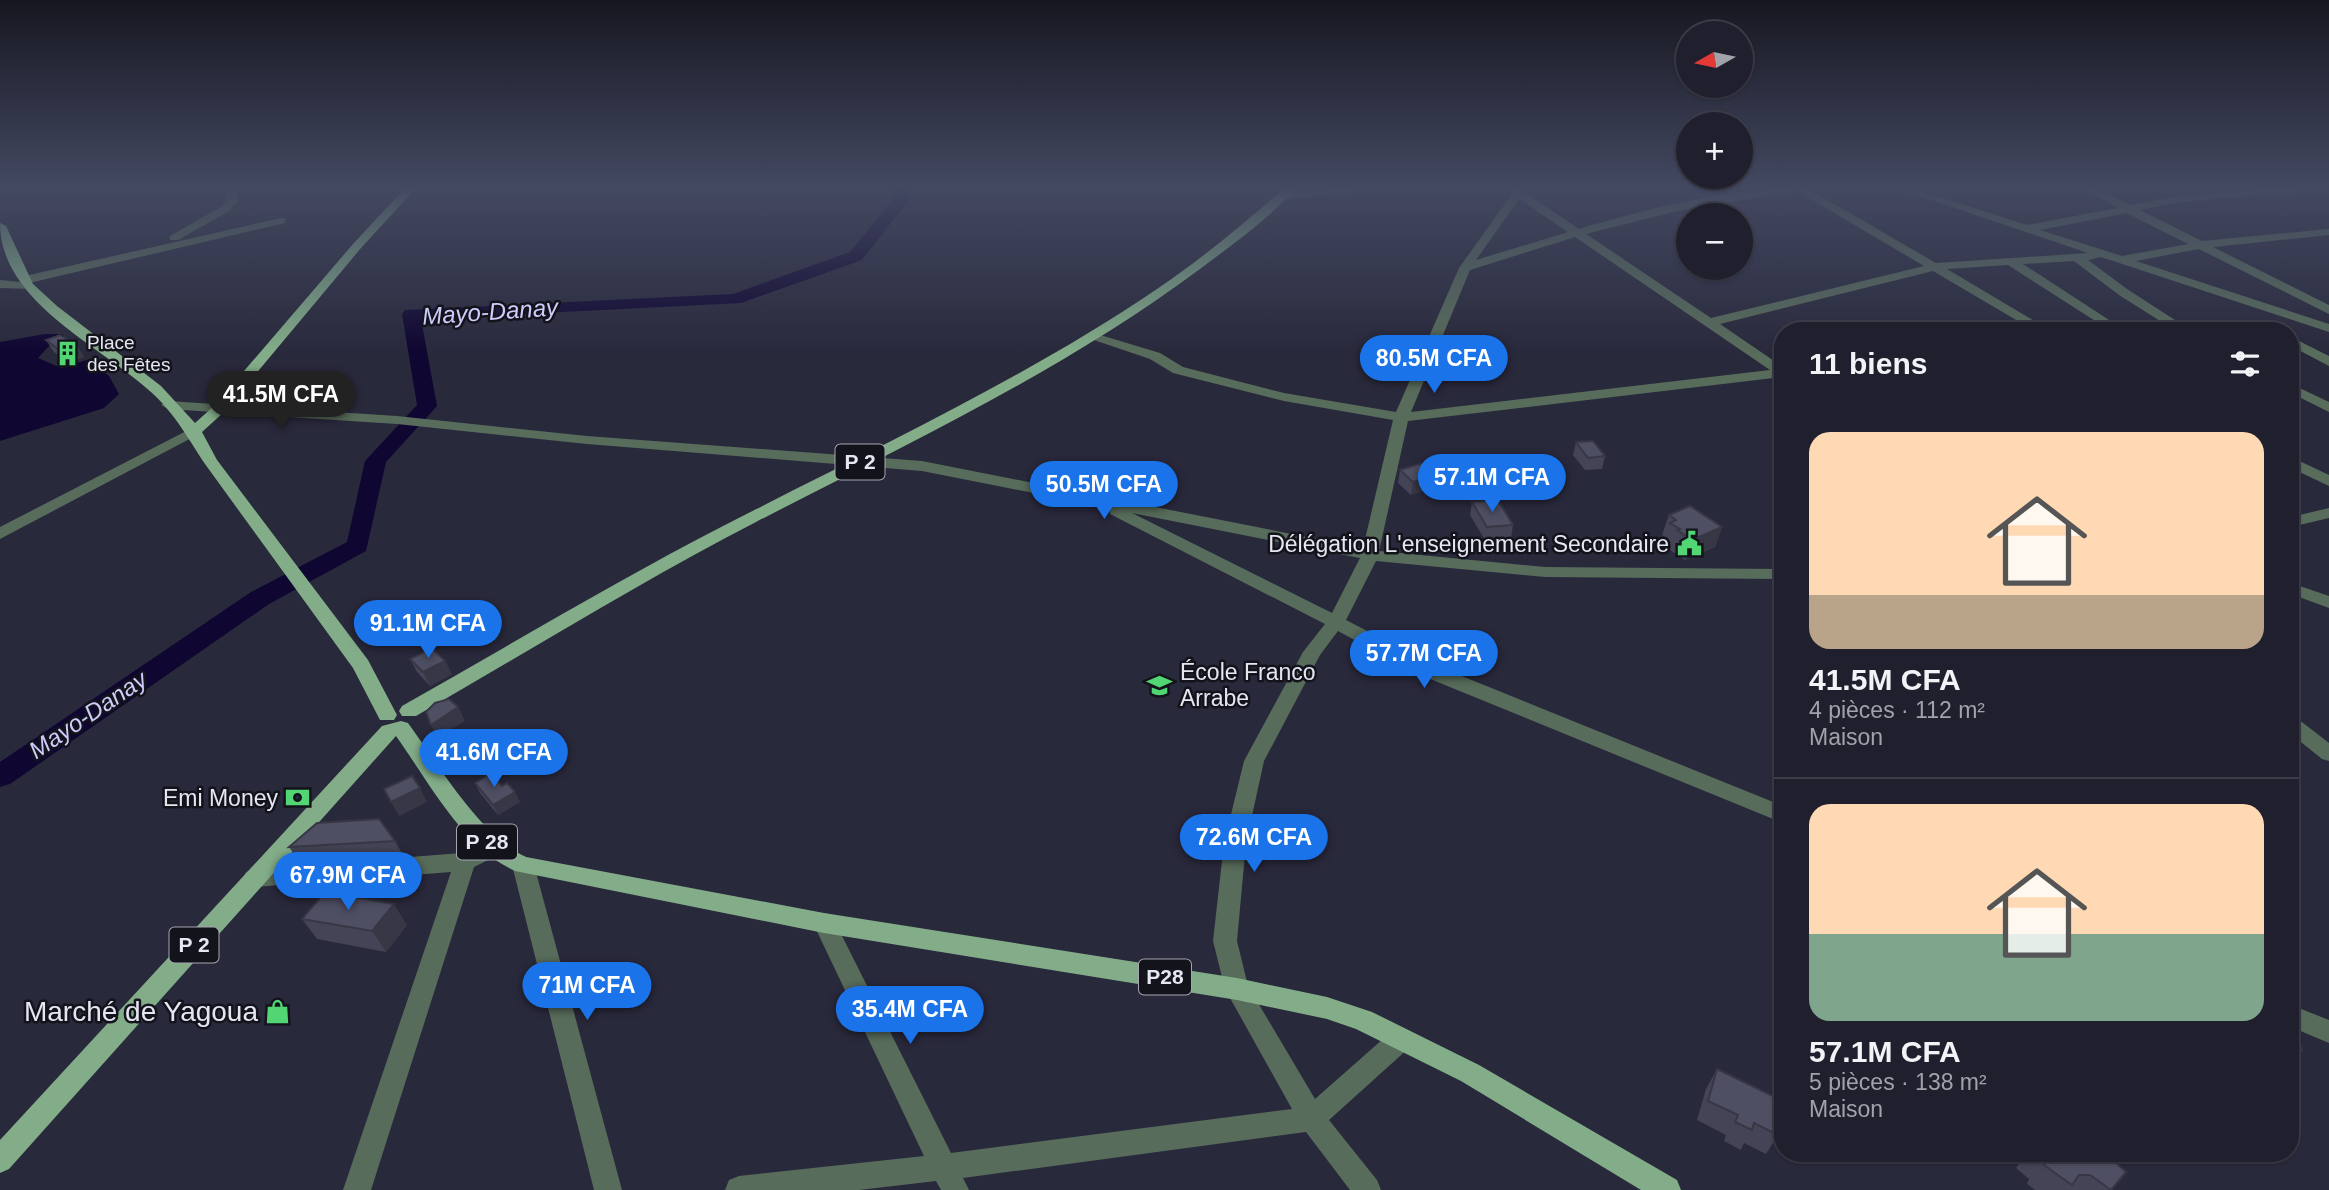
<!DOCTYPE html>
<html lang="fr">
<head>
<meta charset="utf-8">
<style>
  body { margin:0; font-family:Arial,sans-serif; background:#272735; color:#f1f3f6; height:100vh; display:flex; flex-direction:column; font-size:26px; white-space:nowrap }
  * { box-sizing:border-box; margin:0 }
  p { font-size:23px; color:#a1a2aa }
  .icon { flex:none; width:38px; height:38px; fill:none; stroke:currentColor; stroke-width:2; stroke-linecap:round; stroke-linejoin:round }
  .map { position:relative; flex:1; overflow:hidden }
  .side { position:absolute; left:1774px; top:322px; width:525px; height:840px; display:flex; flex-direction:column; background:#1f1f2d; border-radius:28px; box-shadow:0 2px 5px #0004,0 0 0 2px #3c3d49 }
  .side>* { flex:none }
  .needle { width:46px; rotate:261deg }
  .buttons { position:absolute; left:1676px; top:21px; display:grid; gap:14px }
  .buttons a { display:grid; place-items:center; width:77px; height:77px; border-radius:50%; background:#1f1f2d; box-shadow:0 2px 5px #0004,0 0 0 2px #3c3d49; font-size:35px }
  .price { position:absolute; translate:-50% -60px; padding:0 16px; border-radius:24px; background:#1a73e8; color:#fff; font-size:23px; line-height:46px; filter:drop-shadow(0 2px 4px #0008) }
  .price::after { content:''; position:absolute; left:50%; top:42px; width:21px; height:16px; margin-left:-10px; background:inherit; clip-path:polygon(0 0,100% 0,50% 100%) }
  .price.on { background:#222; color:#fff }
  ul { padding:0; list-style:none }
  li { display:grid; align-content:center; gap:14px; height:371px; padding:0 35px }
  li+li { border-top:2px solid #3c3d49 }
  li span { display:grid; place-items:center; height:217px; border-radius:21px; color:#555 }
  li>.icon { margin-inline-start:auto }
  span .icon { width:126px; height:126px; fill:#fffc; stroke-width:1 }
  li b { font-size:30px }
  h2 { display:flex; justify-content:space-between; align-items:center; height:84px; padding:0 35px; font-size:30px }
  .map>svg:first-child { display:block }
  .water { fill:#0f0631 }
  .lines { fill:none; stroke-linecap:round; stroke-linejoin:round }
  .river { fill:#0f0631; fill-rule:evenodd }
  .minor { fill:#586c5b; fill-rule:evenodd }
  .major { fill:#83ad89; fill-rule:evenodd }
  .wall { fill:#444456 }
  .shaded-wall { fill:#373746 }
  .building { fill:#4f4f64; stroke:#373746; stroke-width:2 }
  .labels { text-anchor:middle; stroke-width:5; stroke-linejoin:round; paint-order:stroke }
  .far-poi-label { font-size:19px; fill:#e6e6f3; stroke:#13131b; text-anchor:start }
  .shield { fill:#13131b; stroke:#a7a7b2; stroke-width:2 }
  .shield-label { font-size:21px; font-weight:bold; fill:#e6e6f3 }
  .poi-label { font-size:23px; fill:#e6e6f3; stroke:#13131b; text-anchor:end }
  .water-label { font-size:24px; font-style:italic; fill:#cccbfb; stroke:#13131b }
  .near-poi-label { font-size:28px; fill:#e6e6f3; stroke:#13131b; text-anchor:end }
</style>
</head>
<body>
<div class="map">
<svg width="2329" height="1190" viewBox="0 0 2329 1190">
  <rect width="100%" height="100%" fill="#29293c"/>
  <!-- water -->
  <path class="water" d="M45 334H62L65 339 48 347 38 358 61 368 87 360 109 376 119 394 104 408 0 441V342Z"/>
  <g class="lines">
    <!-- river -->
    <path class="river" d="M891 187H905L912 196 862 260 741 303 421 319 437 406 386 462 366 551 269 604 10 784 0 787V762L251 592 347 542 365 461 417 405 402 314 405 310 733 294 850 252 896 196Z"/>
    <!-- minor -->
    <path class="minor" d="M227 187H237V202L229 211 178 240H170V236L221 207 226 201Z
      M1344 187H1377L1372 190 1280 200 1275 197 1280 194Z
      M1506 187H1527L1524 192 1579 229C1654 207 1734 187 1813 187L1810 190 1936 263 2088 253 1893 187H1908L2027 225 2118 208 2080 187H2093L2130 205 2180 196 2281 187H2321L2316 190 2180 202 2140 210 2202 241 2329 229V235L2213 247 2329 305V314L2199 249 2136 261 2329 324V332L2101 257 2088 260 2127 289 2192 331H2176L2119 295 2074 261 2023 264 2126 331H2111L2008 265 1947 269 2051 331H2035L1933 271 1720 324 1783 367V377L1408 421 1379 551 1545 567 1783 569V579L1545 577 1376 561 1346 620 1427 662 1783 806V823L1413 672 1338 631 1320 655 1264 761 1246 843 1237 941 1248 986 1315 1099 1392 1031 1401 1028 1410 1031 1413 1039 1410 1047 1329 1120 1377 1180 1381 1190H1350L1306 1132 963 1178 969 1190H941L936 1181 859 1190H725L729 1180 739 1176 924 1156 813 923 816 916 824 913 832 916 951 1153 1292 1109 1225 989 1213 941 1224 843 1244 761 1303 652 1325 624 1110 514V508L922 471 587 444 397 424 168 409 161 405 168 401 397 416 587 436 922 461 1363 548 1393 420 1284 401 1173 373 1150 359 1085 337 1092 333 1097 334 1160 353 1183 367 1284 393 1396 412 1459 268 1512 194ZM1797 191 1924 266 1711 318 1586 234 1677 211ZM1519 199 1568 232 1476 260ZM2127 213 2188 244 2122 256 2040 230ZM1575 237 1770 370 1411 412 1470 270ZM1132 513 1360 558 1332 613Z
      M281 218 285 219V223L29 283 34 286 32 289 0 288V280L20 282 21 277 25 276Z
      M2291 337 2329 356V366L2291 346Z
      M2291 384 2329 402V412L2291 393Z
      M194 427 199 428V434L0 539V527Z
      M2291 457 2329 475V486L2291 468Z
      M2329 508V518L2291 527V517Z
      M2291 583 2329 596V608L2291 594Z
      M2291 717 2298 719 2329 743V761L2322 759 2291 734Z
      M492 839 500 842 503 848 500 854 474 867 371 1190H343L451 872 254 887 246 884 243 878 246 872 254 869 462 853Z
      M523 856 531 859 534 865 622 1190H594L512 865 515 859Z
      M2291 1005 2329 1020V1043L2291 1027Z"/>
    <!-- major -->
    <path class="major" d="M406 187H417L361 248 224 412 202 432 217 460 368 660 397 715 394 720H380L353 668 205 464C187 437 176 415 151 392 100 345 0 302 0 223L6 226 33 284 57 306 161 386 195 423 214 406 353 244Z
      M1286 187H1297C1270 218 1233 244 1200 269 1063 371 907 444 756 522 640 582 529 651 416 716H402L399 711 402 706C510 645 616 581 725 525 871 450 1021 381 1157 289 1203 258 1244 223 1286 187Z
      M401 721 408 723C439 765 479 835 526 857L824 913 1237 978 1327 997 1372 1012 1479 1065 1677 1180 1681 1190H1641L1461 1081 1356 1029 1327 1019 1237 1000 824 933 515 871C462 847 429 782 396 736L9 1169 0 1173V1140L382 726Z"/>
  </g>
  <!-- wall -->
  <path class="wall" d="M46 340 76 345 84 357 69 363 53 351Z
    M1576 442 1605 456 1602 469 1585 470 1573 455Z
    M1400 470 1446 472 1443 485 1411 495 1398 483Z
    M1472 502 1513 525 1511 538 1485 540 1470 515Z
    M1669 515 1722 527 1715 547 1685 560 1670 550 1671 547 1664 542 1665 537 1662 535Z
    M410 659 445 661 452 674 430 686 417 672Z
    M475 783 502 786 520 802 498 815 480 793Z
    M395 841 403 855 298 860 289 847Z
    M302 919 407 925 386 952 317 939Z
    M2291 1015 2302 1051 2291 1061Z
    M1717 1069 1778 1135 1766 1154 1744 1143 1741 1150 1724 1141 1726 1135 1697 1120 1706 1089Z
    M1854 1153H1881L1875 1162Z
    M2027 1153H2105L2111 1190H2035L2027 1184 2029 1179 2016 1168Z"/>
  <!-- shaded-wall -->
  <path class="shaded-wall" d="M76 345 84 357 69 363 61 351Z
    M1446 472 1443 485 1411 495 1413 482Z
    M1722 527 1715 547 1685 560 1692 540Z
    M445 661 452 674 430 686 423 672Z
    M458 707 465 721 438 738 431 725Z
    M420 788 427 802 399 816 391 802Z
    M515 792 520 802 498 815 493 805Z
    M394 904 407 925 386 952 372 931Z"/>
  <!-- building -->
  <path class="building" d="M60 335 76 345 61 351 46 340Z
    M1593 441 1605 456 1588 458 1576 442Z
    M1432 460 1446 472 1413 482 1400 470Z
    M1498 500 1513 525 1487 527 1472 502Z
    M1690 506 1722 527 1692 540 1677 530 1680 529 1670 523 1676 520 1669 515Z
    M432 648 445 661 423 672 410 659Z
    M449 699 458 707 431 725 426 712 435 703Z
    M491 773 502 786 507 783 515 792 493 805 475 783Z
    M412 776 420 788 391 802 384 789Z
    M379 819 395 841 289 847 317 823Z
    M325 892 394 904 372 931 302 919Z
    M2291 1015 2293 1016 2302 1051 2291 1048Z
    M1717 1069 1783 1101V1115L1778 1135 1754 1123 1752 1130 1735 1122 1738 1115 1708 1101Z
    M2039 1153H2105L2126 1172 2111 1190 2090 1175H2079L2072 1185 2044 1165 2047 1160Z"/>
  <!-- sky -->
  <linearGradient id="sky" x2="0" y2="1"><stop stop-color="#171721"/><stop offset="0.53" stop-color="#434961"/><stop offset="1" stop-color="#434961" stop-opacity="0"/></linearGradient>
  <rect width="2329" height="353" fill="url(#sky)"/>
  <!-- icons -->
  <defs>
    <symbol id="building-bare" viewBox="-9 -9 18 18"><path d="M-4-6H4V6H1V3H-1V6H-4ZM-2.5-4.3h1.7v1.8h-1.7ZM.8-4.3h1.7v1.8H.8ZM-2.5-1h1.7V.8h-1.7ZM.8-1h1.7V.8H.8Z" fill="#52d673" stroke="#13131b" stroke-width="2.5" paint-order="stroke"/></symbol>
    <symbol id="civic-bare" viewBox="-9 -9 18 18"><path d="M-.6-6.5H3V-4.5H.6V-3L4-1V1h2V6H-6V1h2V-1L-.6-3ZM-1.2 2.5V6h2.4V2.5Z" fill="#52d673" stroke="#13131b" stroke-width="2.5" paint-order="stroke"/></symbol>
    <symbol id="school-bare" viewBox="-9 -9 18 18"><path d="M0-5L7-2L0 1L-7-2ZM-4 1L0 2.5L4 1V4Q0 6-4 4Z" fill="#52d673" stroke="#13131b" stroke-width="2.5" paint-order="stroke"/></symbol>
    <symbol id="bank-bare" viewBox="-9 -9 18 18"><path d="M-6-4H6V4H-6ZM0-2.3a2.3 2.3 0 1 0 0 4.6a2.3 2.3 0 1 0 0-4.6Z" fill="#52d673" stroke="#13131b" stroke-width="2.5" paint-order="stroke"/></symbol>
    <symbol id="shop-bare" viewBox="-9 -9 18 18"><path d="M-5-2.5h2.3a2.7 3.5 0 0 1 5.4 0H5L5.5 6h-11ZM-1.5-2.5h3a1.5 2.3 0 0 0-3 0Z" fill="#52d673" stroke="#13131b" stroke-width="2.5" paint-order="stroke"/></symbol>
  </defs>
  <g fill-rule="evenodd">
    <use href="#building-bare" x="50" y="336" width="35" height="35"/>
    <use href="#civic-bare" x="1672" y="526" width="35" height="35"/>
    <use href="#school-bare" x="1142" y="668" width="35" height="35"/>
    <use href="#bank-bare" x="280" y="780" width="35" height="35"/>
    <use href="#shop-bare" x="260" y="994" width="35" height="35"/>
  </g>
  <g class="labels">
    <!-- far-poi labels -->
    <g class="far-poi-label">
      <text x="87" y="349">Place<tspan x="87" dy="22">des Fêtes</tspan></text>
    </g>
    <!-- shield labels -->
    <g class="shield">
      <rect x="835.5" y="444.5" width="49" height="35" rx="5"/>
      <rect x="457" y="824.5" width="60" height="35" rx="5"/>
      <rect x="169.5" y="927.5" width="49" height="35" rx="5"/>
      <rect x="1139" y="959.5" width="52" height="35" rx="5"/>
    </g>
    <g class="shield-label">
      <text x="860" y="469">P 2</text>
      <text x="487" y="849">P 28</text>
      <text x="194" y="952">P 2</text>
      <text x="1165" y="984">P28</text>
    </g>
    <!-- poi labels -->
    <g class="poi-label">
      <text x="1669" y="552">Délégation L'enseignement Secondaire</text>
      <text x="1180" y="680" text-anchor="start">École Franco<tspan x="1180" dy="26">Arrabe</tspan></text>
      <text x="278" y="806">Emi Money</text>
    </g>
    <!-- water labels -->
    <g class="water-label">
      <text transform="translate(490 312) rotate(-4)" y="8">Mayo-Danay</text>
      <text transform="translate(88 715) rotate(-34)" y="8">Mayo-Danay</text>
    </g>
    <!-- near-poi labels -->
    <g class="near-poi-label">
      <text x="258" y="1021">Marché de Yagoua</text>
    </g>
  </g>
</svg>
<div class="buttons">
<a><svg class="needle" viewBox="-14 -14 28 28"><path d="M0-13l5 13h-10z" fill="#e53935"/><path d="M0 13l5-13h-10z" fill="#a1a2aa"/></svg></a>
<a>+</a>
<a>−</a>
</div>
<b class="price" style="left:1434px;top:395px">80.5M CFA</b>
<b class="price on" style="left:281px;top:431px">41.5M CFA</b>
<b class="price" style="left:1492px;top:514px">57.1M CFA</b>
<b class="price" style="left:1104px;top:521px">50.5M CFA</b>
<b class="price" style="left:428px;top:660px">91.1M CFA</b>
<b class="price" style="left:1424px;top:690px">57.7M CFA</b>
<b class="price" style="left:494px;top:789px">41.6M CFA</b>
<b class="price" style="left:1254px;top:874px">72.6M CFA</b>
<b class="price" style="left:348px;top:912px">67.9M CFA</b>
<b class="price" style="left:587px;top:1022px">71M CFA</b>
<b class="price" style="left:910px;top:1046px">35.4M CFA</b>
<section class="side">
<h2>11 biens<svg class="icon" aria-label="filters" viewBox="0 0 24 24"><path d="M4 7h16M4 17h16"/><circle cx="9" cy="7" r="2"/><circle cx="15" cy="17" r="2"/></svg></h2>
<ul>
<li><span style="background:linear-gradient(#ffd9b3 75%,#b9a48a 0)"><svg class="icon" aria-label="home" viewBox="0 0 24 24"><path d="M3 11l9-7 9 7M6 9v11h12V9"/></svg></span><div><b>41.5M CFA</b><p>4 pièces · 112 m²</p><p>Maison</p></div></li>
<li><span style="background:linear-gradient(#ffd9b3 60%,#7fa58c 0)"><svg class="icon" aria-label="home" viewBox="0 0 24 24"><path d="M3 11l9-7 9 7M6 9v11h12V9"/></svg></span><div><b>57.1M CFA</b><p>5 pièces · 138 m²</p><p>Maison</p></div></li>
</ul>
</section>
</div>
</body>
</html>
